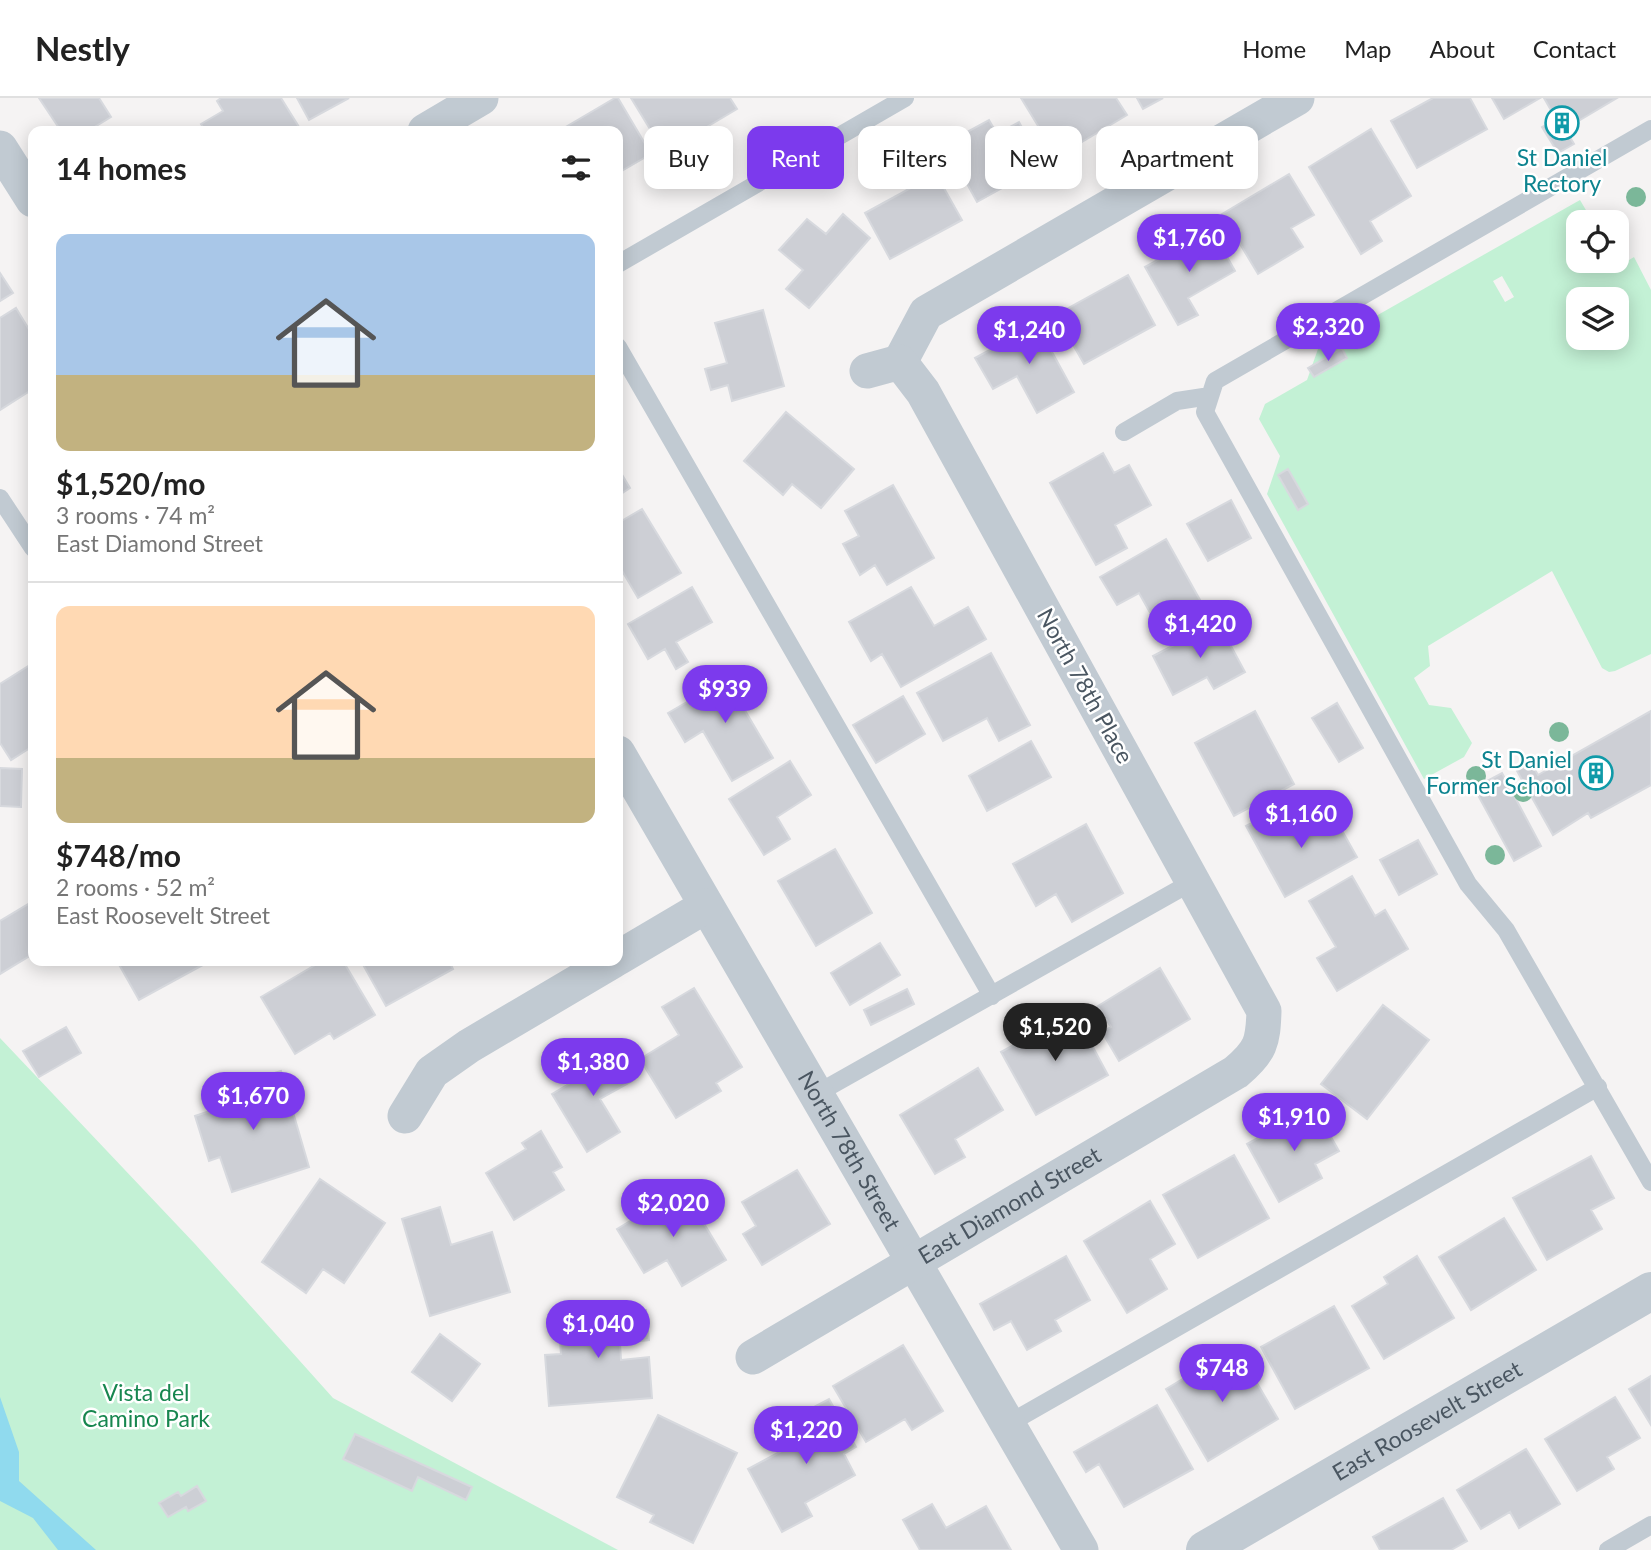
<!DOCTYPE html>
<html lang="en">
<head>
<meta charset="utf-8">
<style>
  body { margin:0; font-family:Lato,sans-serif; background:#f6f6f6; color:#222; height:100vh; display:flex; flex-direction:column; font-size:26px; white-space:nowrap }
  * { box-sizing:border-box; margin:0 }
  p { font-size:23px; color:#767676 }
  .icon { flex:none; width:38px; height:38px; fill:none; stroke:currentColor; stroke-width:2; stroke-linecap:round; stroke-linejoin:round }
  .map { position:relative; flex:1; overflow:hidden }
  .sheet { position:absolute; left:28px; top:28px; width:595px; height:840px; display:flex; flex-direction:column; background:#fff; border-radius:14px; box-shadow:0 4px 18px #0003 }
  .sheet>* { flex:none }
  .top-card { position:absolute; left:644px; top:28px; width:665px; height:63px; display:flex; gap:14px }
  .buttons { position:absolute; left:1566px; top:112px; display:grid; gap:14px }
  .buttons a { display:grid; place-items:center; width:63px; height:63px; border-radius:14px; background:#fff; box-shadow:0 4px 18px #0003; font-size:35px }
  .price { position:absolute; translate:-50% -60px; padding:0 16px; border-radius:24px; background:#7c3aed; color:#fff; font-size:23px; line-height:46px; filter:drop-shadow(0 2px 4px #0008) }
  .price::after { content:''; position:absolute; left:50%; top:42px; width:21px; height:16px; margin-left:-10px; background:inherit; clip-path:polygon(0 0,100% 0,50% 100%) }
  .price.active { background:#222; color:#fff }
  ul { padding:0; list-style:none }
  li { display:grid; align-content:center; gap:14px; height:371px; padding:0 28px }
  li+li { border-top:2px solid #e0e0e0 }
  li span { display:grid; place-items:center; height:217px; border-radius:14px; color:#555 }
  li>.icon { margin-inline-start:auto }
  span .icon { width:126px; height:126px; fill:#fffc; stroke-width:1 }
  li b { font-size:30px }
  h2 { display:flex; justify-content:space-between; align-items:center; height:84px; padding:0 28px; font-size:30px }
  .pill { padding:0 24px; border-radius:14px; background:#fff; box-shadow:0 4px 18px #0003; font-size:24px; line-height:63px }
  .pill.active { background:#7c3aed; color:#fff }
  header { display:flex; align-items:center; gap:42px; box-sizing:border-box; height:98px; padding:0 35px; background:#fff; border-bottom:2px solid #e0e0e0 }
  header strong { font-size:33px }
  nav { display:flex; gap:38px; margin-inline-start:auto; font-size:24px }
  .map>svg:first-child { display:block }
  .green { fill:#c3f1d5; fill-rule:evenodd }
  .water { fill:#90daee }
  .building { fill:#cdcfd5; stroke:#d7d9de; stroke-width:2 }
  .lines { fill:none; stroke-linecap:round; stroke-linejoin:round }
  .service { stroke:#c1cad2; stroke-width:18 }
  .minor { stroke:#c1cad2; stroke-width:35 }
  .tertiary { stroke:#c1cad2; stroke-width:38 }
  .tree { fill:#7bb799 }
  .labels { text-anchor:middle; stroke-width:5; stroke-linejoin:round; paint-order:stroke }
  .culture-label { font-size:23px; fill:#0d838f; stroke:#fff }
  .street-label { font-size:23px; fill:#4a5661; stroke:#fff }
  .park-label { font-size:23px; fill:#17864f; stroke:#fff }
</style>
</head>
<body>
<header>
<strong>Nestly</strong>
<nav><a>Home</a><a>Map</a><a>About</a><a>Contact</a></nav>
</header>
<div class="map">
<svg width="1651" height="1452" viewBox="0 0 1651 1452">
  <rect width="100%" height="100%" fill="#f5f3f3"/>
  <!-- green -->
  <path class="green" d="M1580 102 1593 124H1578V163H1615L1619 168 1634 159 1651 192V556L1615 573 1609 574 1602 570 1552 473 1428 548 1430 568 1414 580 1429 607 1451 610 1472 645 1464 659 1424 681 1267 396 1280 358 1259 321 1265 306 1307 282 1318 251ZM1502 178 1514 199 1505 204 1493 183ZM1578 201H1617V240H1578Z
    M0 940 195 1146 333 1300 618 1452H0Z"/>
  <!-- water -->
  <path class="water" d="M0 1299 19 1354V1383L96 1452H58L33 1420 0 1403Z"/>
  <!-- building -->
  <path class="building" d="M39 0H99L111 19 88 33H61Z
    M221 0H281L299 29 292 33H205L201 26 223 13 217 3Z
    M297 0H349L309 22Z
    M615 0H618L651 56 618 75V33H559Z
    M631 0H730L737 11 690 39 698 51 672 67Z
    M1021 0H1116L1127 17 1057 59Z
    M1137 0H1163L1143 11Z
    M1433 0H1470L1487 31 1417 70 1391 23Z
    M1492 0H1540L1504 21Z
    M1544 0H1617L1565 31 1574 46 1558 55 1542 29 1556 21Z
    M989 22 997 36 1019 24 1043 67 977 104 945 46Z
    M1371 31 1411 98 1370 123 1382 143 1361 156 1309 69Z
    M936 76 962 122 890 161 865 115Z
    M1289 76 1314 117 1291 130 1303 149 1258 176 1222 116Z
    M843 116 870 140 809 210 786 191 803 172 779 152 807 121 826 136Z
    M1212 132 1235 173 1188 200 1198 217 1178 227 1145 169Z
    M0 175 13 195 0 203Z
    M1128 177 1155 227 1084 266 1056 217Z
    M16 210 33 238V291L0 312V220Z
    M763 212 784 288 732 303 728 287 711 292 705 271 727 265 715 225Z
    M1045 222 1060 249 1052 254 1074 294 1037 315 1017 278 993 291 975 260Z
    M1342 250 1347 260 1314 279 1308 270Z
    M786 314 854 371 821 410 792 386 783 397 744 363Z
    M1103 355 1114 375 1129 367 1151 407 1115 427 1127 450 1096 467 1050 385Z
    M618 370 630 390 618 398Z
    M1288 371 1308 406 1298 412 1278 377Z
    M893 387 934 460 887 487 875 467 860 477 843 446 859 438 845 413Z
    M1231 402 1251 440 1208 463 1187 426Z
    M642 411 681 475 638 500 621 471 618 473V425Z
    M1166 441 1205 511 1162 536 1139 495 1117 507 1100 479Z
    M692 489 712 524 676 544 688 564 676 571 665 551 648 561 628 526Z
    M911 489 934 528 968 509 986 541 901 589 882 556 871 563 849 524Z
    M1218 524 1245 574 1214 591 1207 579 1173 597 1153 558Z
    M991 555 1030 627 999 643 987 620 943 643 917 595Z
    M33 565V648L11 662 0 645V586Z
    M742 572 759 600 743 609 773 660 732 683 703 633 685 644 668 615Z
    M903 598 925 636 876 665 853 627Z
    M1337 605 1363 650 1339 664 1312 620Z
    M1255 613 1294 686 1234 718 1195 645Z
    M1651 613V687L1591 720 1588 715 1553 737 1517 673 1531 665 1538 677Z
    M1031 643 1051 679 987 713 969 678Z
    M790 663 811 697 777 719 790 741 764 757 729 701Z
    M0 670 22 671 21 709 0 708Z
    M1502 675 1541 748 1514 763 1474 690Z
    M1277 712 1290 735 1331 713 1357 759 1285 799 1246 728Z
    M1086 726 1123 795 1072 824 1056 796 1036 808 1013 766Z
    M1418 742 1437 776 1399 797 1380 762Z
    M835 751 872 815 816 848 778 783Z
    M1352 778 1375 818 1385 812 1408 851 1337 893 1317 860 1336 849 1309 803Z
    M30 805 33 811V856L0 876V823Z
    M880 845 900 877 850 907 831 875Z
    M117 863H210L139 902Z
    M322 863H343L375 917 334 941 330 935 295 956 261 899Z
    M361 863H449L453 871 386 908Z
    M1160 870 1190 921 1119 963 1102 934 1111 929 1098 908Z
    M694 890 742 969 716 985 721 993 676 1020 640 961 679 937 662 909Z
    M907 891 914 906 871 927 864 912Z
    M1383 907 1429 942 1367 1021 1321 986Z
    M1074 914 1108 977 1036 1017 1001 954Z
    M66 929 81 955 39 979 23 953Z
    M612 948 632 983 600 1001 620 1034 587 1054 552 996 577 981 572 973Z
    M978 970 1003 1012 955 1041 965 1059 935 1076 900 1017Z
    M281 973 309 1069 232 1094 220 1059 209 1063 195 1018 210 1013 204 996Z
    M1314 1009 1339 1053 1315 1066 1322 1080 1279 1104 1247 1046Z
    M541 1033 562 1069 553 1074 564 1092 514 1122 486 1075 526 1051 522 1045Z
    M1234 1057 1269 1120 1198 1160 1163 1097Z
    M1591 1058 1614 1100 1591 1112 1602 1131 1547 1162 1513 1100Z
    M797 1072 830 1126 762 1167 743 1136 756 1128 742 1104Z
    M320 1081 385 1125 344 1185 323 1171 306 1195 262 1164Z
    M683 1091 726 1162 682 1188 667 1162 644 1175 617 1131Z
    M1150 1103 1175 1146 1150 1161 1167 1191 1127 1215 1084 1143Z
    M440 1109 451 1147 492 1134 510 1194 430 1218 402 1121Z
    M1504 1120 1536 1172 1471 1212 1439 1159Z
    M1066 1158 1090 1202 1055 1222 1061 1233 1027 1252 1011 1223 994 1232 980 1206Z
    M1417 1158 1454 1220 1384 1261 1352 1208 1388 1186 1384 1179Z
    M1334 1208 1369 1270 1295 1311 1261 1249Z
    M646 1212 649 1242 620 1245 621 1262 649 1259 652 1300 549 1308 545 1257 561 1256 558 1219Z
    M440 1236 480 1266 452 1303 412 1274Z
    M903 1247 943 1313 912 1332 905 1321 866 1344 833 1288Z
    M1236 1249 1278 1321 1208 1363 1166 1291Z
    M1651 1278V1327L1629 1291Z
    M1615 1299 1640 1340 1607 1359 1614 1371 1577 1393 1545 1341Z
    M829 1301 856 1349 844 1356 855 1377 805 1405 812 1418 782 1434 748 1371 804 1341 793 1320Z
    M1157 1307 1193 1371 1124 1409 1099 1366 1086 1374 1074 1354Z
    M658 1317 737 1355 693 1445 650 1424 654 1417 617 1399Z
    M355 1336 472 1389 466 1402 418 1379 412 1393 343 1361Z
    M1526 1351 1560 1406 1519 1430 1510 1414 1481 1431 1457 1392Z
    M197 1388 206 1403 188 1413 186 1409 168 1419 159 1405 178 1394 181 1398Z
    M1443 1400 1467 1443 1451 1452H1380L1373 1439Z
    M932 1406 946 1430 986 1408 1011 1452H920L903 1422Z"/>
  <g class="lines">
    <!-- service -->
    <path class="service" d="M1651 31 1215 283 1205 314 1468 786 1506 832 1651 1084
      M618 166 905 0
      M618 249 992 898
      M1124 334 1177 303 1210 298
      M0 400 33 450
      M816 996 1192 784
      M1008 1326 1598 989
      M1608 1452 1651 1427"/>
    <!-- minor -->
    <g class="minor">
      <path d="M425 33 481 0"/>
      <path d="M0 50 33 102"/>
      <path d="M900 264 926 215 1297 0"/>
      <path id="s1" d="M618 655 1081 1452"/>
      <path d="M618 860 706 808"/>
      <path d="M405 1018 432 974 469 948 613 863"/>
      <path id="s2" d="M753 1259 1236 974C1261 953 1263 944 1264 913L923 294 900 264 867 273"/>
    </g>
    <!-- tertiary -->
    <path class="tertiary" id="s3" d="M1205 1452 1651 1193"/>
  </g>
  <!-- trees -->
  <g class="tree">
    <circle cx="1636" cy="99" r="10"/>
    <circle cx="1559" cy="634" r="10"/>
    <circle cx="1476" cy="678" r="10"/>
    <circle cx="1523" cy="694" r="10"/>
    <circle cx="1495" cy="757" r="10"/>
  </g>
  <!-- icons -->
  <defs>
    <symbol id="building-ring" viewBox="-11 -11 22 22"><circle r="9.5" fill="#fff" stroke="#0f9aa8" stroke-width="1.5"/><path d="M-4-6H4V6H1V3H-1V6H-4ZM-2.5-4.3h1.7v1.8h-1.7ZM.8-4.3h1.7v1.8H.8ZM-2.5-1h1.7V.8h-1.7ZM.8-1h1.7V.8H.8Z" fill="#0f9aa8"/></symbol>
  </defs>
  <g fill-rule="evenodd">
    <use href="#building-ring" x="1543" y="6" width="38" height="38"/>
    <use href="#building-ring" x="1577" y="656" width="38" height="38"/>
  </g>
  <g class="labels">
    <!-- culture labels -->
    <g class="culture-label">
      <text x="1562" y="68">St Daniel<tspan x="1562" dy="26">Rectory</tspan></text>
      <text x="1572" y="670" text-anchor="end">St Daniel<tspan x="1572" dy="26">Former School</tspan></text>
    </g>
    <!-- street labels -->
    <g class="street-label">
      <text transform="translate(1085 588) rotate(61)" y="8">North 78th Place</text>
      <text dy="8" stroke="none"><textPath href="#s1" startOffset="460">North 78th Street</textPath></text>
      <text dy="8" stroke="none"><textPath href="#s2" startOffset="298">East Diamond Street</textPath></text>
      <text dy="8" stroke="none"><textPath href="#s3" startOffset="257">East Roosevelt Street</textPath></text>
    </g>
    <!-- park labels -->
    <g class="park-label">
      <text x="146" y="1303">Vista del<tspan x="146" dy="26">Camino Park</tspan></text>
    </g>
  </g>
</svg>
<div class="buttons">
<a><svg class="icon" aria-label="locate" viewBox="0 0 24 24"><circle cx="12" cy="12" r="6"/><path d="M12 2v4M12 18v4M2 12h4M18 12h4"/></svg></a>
<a><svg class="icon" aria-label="layers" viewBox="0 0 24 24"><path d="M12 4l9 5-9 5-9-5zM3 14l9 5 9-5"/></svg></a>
</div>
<b class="price" style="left:1189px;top:176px">$1,760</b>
<b class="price" style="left:1328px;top:265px">$2,320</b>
<b class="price" style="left:1029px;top:268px">$1,240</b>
<b class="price" style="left:1200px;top:562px">$1,420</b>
<b class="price" style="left:725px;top:627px">$939</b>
<b class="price" style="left:1301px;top:752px">$1,160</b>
<b class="price active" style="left:1055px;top:965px">$1,520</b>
<b class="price" style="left:593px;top:1000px">$1,380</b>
<b class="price" style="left:253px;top:1034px">$1,670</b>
<b class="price" style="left:1294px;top:1055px">$1,910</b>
<b class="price" style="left:673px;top:1141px">$2,020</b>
<b class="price" style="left:598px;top:1262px">$1,040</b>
<b class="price" style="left:1222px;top:1306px">$748</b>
<b class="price" style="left:806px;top:1368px">$1,220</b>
<div class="top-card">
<a class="pill">Buy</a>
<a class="pill active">Rent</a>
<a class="pill">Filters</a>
<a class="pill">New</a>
<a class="pill">Apartment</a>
</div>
<section class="sheet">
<h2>14 homes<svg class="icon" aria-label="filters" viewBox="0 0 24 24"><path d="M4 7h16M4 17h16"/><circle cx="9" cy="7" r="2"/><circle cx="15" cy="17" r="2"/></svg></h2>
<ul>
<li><span style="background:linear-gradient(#a9c7e8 65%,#c2b280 0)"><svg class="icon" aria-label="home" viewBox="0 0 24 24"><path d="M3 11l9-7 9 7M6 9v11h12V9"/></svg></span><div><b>$1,520/mo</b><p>3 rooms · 74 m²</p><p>East Diamond Street</p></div></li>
<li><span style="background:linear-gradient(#ffd9b3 70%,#c2b280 0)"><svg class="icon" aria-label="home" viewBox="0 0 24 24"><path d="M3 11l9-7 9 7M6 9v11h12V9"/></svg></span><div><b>$748/mo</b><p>2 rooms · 52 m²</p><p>East Roosevelt Street</p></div></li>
</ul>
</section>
</div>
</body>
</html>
